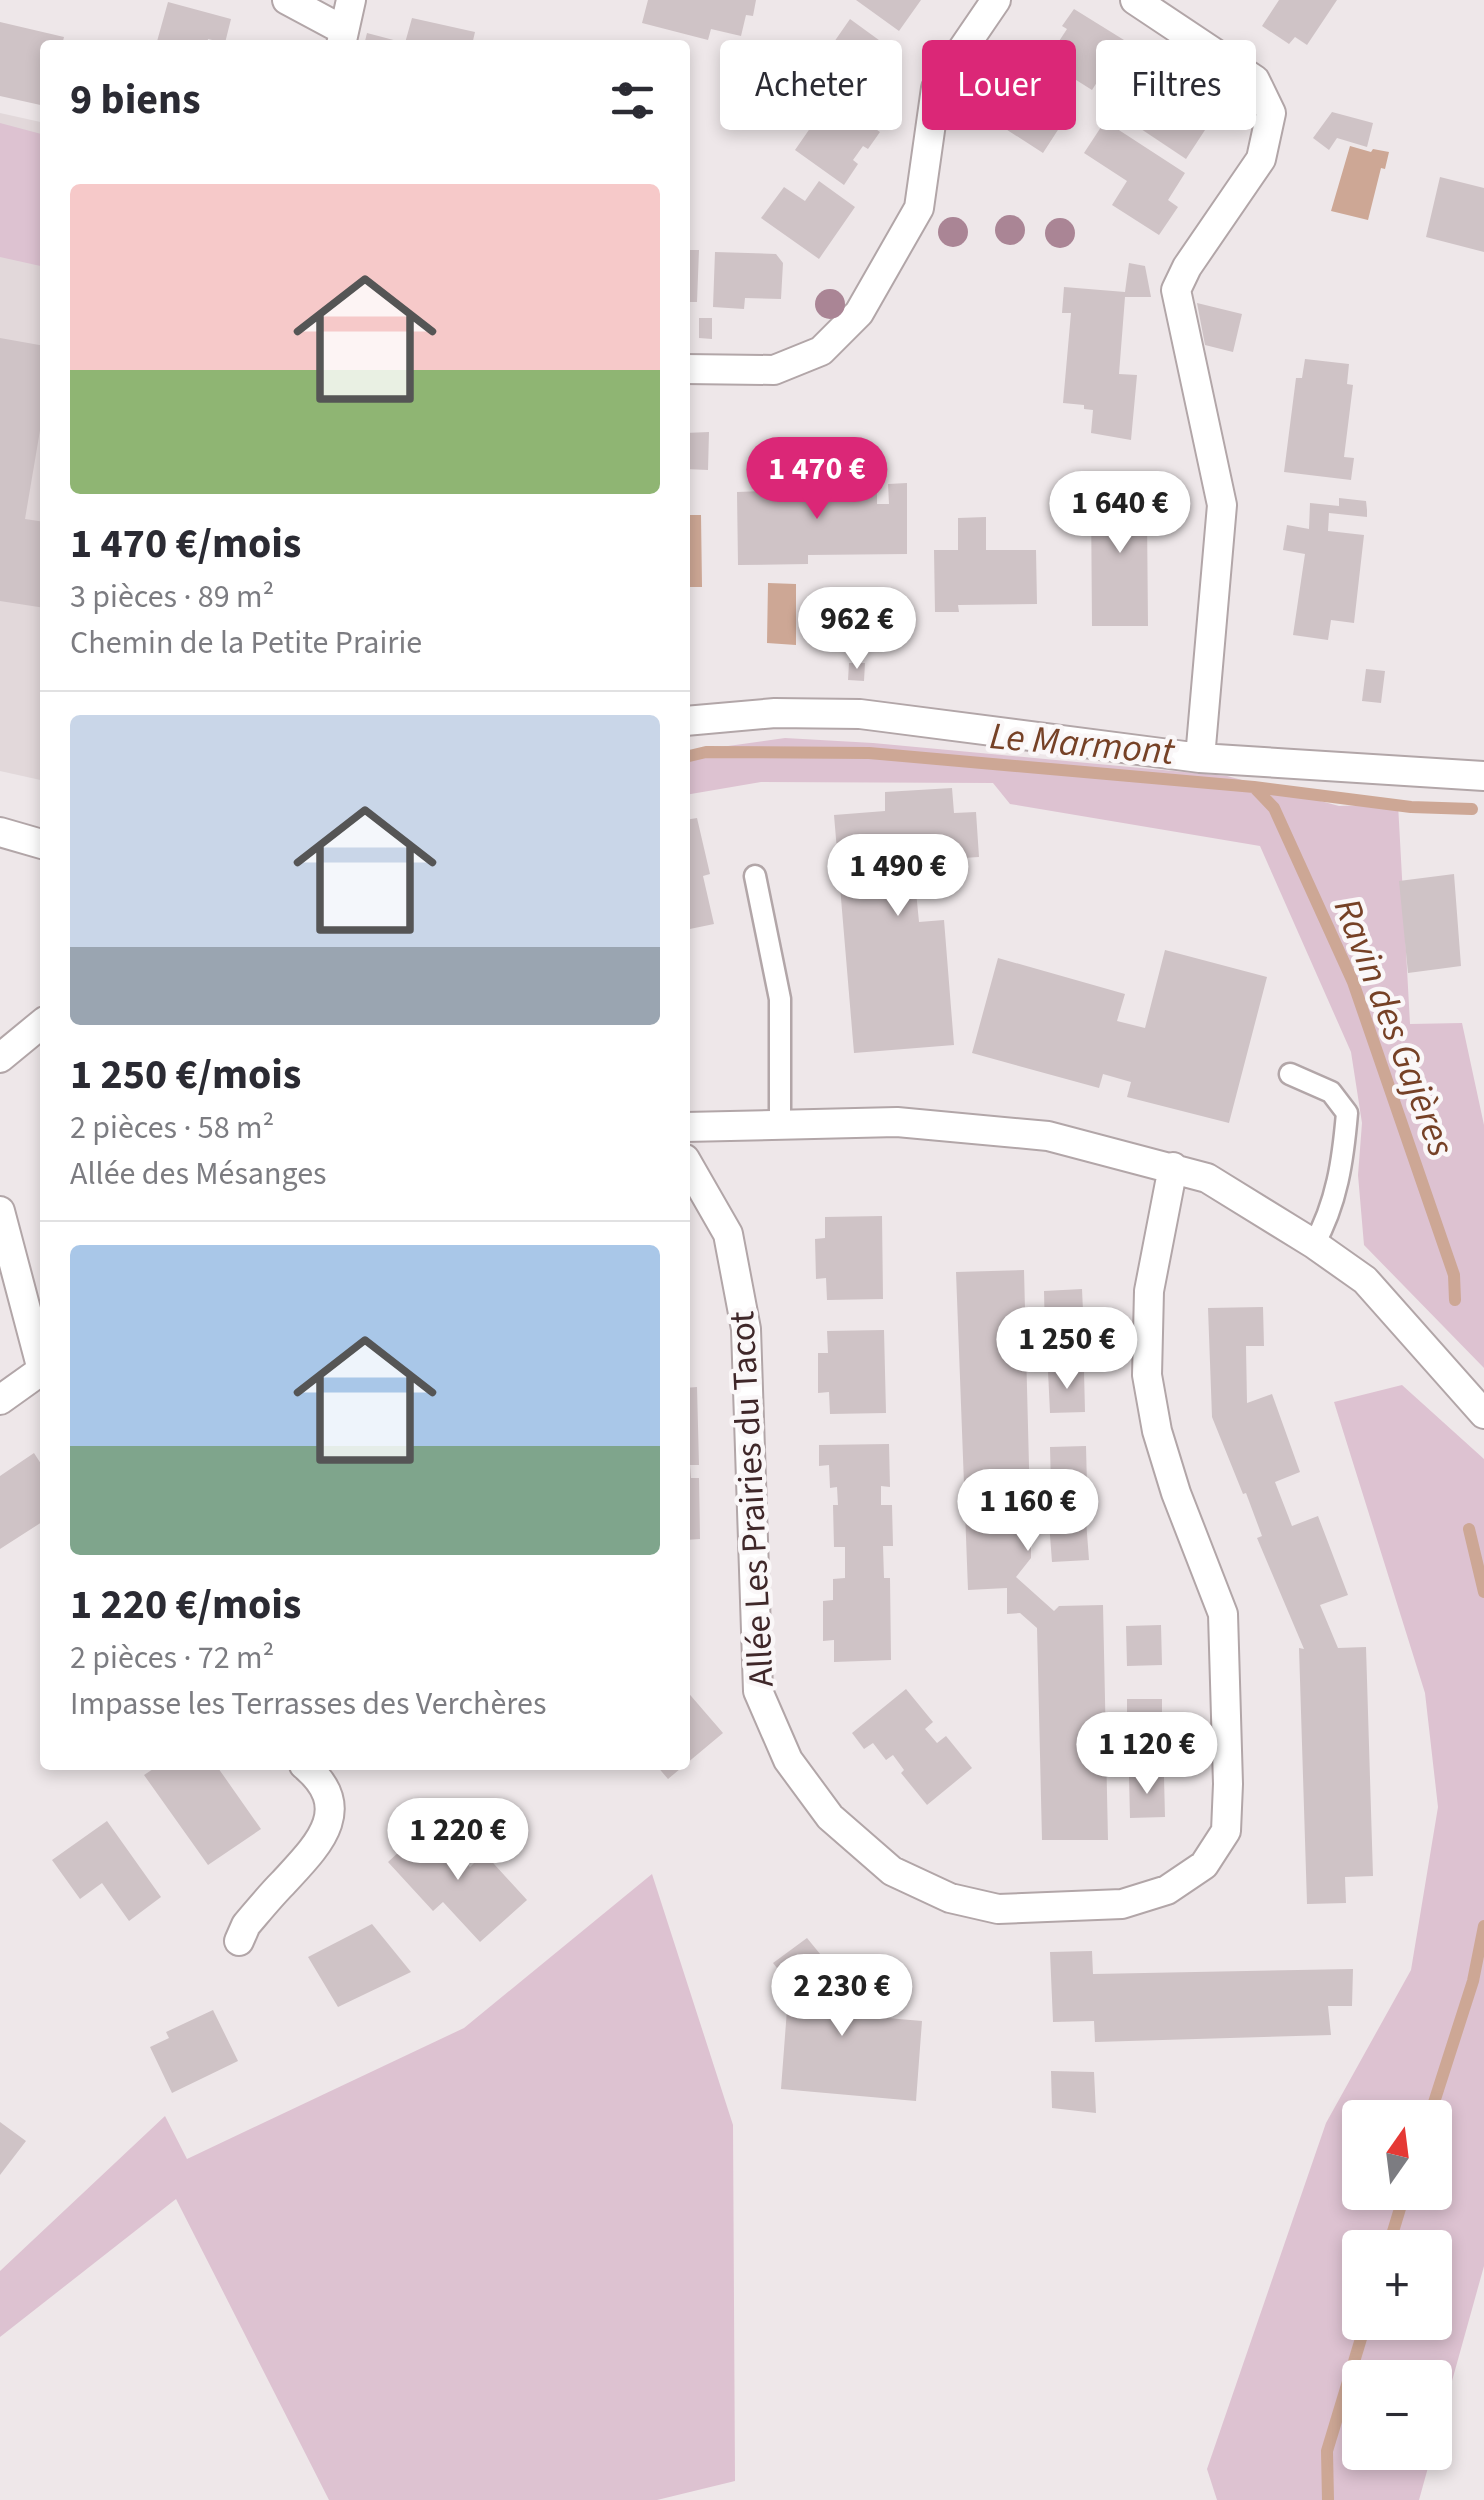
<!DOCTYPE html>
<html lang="fr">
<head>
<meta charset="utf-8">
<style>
  body { margin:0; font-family:"Source Sans 3",sans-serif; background:#f7f7f7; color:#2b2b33; height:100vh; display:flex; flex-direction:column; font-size:38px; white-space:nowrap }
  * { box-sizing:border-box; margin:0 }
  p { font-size:32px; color:#7c7c81 }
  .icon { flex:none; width:55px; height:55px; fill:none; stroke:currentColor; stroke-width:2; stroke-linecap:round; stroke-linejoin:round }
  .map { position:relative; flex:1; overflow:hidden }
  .sheet { position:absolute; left:40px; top:40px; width:650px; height:1730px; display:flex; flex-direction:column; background:#fff; border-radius:10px; box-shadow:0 5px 15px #0003 }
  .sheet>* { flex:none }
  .top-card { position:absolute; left:720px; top:40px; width:612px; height:90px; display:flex; gap:20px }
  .needle { width:65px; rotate:14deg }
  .controls { position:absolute; left:1342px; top:2100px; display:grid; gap:20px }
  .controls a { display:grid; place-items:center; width:110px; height:110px; border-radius:10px; background:#fff; box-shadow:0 5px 15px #0003; font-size:50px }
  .price { position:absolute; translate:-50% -85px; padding:0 22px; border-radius:35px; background:#fff; color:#222; font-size:32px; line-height:65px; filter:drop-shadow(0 2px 5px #0008) }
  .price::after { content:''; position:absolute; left:50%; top:60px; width:30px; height:22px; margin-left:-15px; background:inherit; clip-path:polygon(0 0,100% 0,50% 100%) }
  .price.current { background:#db2777; color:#fff }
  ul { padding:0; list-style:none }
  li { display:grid; align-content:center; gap:20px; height:530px; padding:0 30px }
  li+li { border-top:2px solid #e1e1e2 }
  li span { display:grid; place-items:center; height:310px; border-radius:10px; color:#555 }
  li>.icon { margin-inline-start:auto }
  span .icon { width:180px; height:180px; fill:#fffc; stroke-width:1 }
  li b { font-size:42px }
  h2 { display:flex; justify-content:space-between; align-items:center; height:120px; padding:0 30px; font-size:42px }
  .pill { padding:0 35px; border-radius:10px; background:#fff; box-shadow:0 5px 15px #0003; font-size:35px; line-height:90px }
  .pill.current { background:#db2777; color:#fff }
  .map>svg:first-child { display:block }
  .built { fill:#e2d8da }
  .green { fill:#ddc2d1; fill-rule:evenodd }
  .water { fill:#cda795 }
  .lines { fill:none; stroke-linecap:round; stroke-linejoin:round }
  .stream { stroke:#cda795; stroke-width:12 }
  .building { fill:#cfc3c6 }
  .service-casing { stroke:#b2a6a8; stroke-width:25 }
  .minor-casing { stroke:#b2a6a8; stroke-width:32 }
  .tertiary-casing { stroke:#b2a6a8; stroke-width:32 }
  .service { stroke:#fff; stroke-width:20 }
  .minor { stroke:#fff; stroke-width:28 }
  .tertiary { stroke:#fff; stroke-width:28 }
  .tree { fill:#aa8595 }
  .labels { text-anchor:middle; stroke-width:9; stroke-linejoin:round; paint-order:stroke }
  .street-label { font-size:35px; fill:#3f2729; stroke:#faf7f8 }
  .water-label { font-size:38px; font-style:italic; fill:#764126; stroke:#faf7f8 }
</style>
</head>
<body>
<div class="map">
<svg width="1484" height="2500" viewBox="0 0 1484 2500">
  <rect width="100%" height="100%" fill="#eee7e9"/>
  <!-- built -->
  <path class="built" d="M0 113 45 123V781L0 771Z"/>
  <!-- green -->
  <path class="green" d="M0 123 45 135V267L0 257Z
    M785 738 873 743 1227 776 1339 806 1398 804 1410 1024 1462 1023 1484 1125V1368L1364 1245 1358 1175 1362 1123 1351 1052 1260 846 1010 804 993 783 761 782 685 795V752Z
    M1402 1385 1484 1459V2266L1435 2442V2378H1360V2452L1432 2453 1419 2500H1217L1207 2469 1326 2123 1411 1970 1438 1807 1425 1693 1334 1402ZM1360 2118H1435V2192H1360ZM1360 2248H1435V2322H1360Z
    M652 1874 733 2125 735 2481 657 2500H329L176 2199 0 2337V2271L165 2116 187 2159 464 2028Z"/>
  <!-- water -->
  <path class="water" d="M1350 146 1371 152 1373 149 1389 152 1385 169 1381 168 1368 220 1331 211Z
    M685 515H701L702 587H685Z
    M768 583 796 584V645L767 643Z"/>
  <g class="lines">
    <!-- stream -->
    <path class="stream" d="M685 757 706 752 869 753 1254 787 1411 807 1472 809
      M1254 787 1274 808 1353 982 1454 1275 1455 1300
      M1469 1529 1484 1592
      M1429 2118 1473 1981 1484 1926
      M1388 2248 1405 2192
      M1328 2500 1327 2451 1366 2322"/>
  </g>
  <!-- building -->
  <path class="building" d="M648 0H756L753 16 746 15 741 36 711 29 708 40 642 23Z
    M856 0H921L899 31Z
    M1279 0H1337L1307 45 1295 37 1289 44 1262 26Z
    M168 2 231 19 225 43 208 39 207 45H156Z
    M1074 9 1124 40 1092 90 1046 61 1067 29 1062 26Z
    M412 18 475 32 472 45H364L367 33 405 43Z
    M850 19 894 51 860 99 816 68Z
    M0 22 64 37 62 45H45V106L0 96Z
    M1169 68 1222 104 1186 159 1132 123Z
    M1026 70 1076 102 1043 153 998 124 1019 91 1015 88Z
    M831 98 880 132 868 149 863 146 853 160 858 164 844 185 795 150Z
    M1332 112 1373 123 1367 147 1337 138 1329 150 1313 138Z
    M1105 121 1185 173 1168 200 1178 207 1159 235 1112 205 1127 181 1084 153Z
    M1440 177 1484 188V252L1426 237Z
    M819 181 855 207 819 259 761 218 784 187 805 201Z
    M685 250H699L697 302H685Z
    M715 252 776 254 783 263 781 299 745 298 744 309 713 307Z
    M1129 263 1145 266 1151 297H1125L1119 374 1137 375 1131 440 1091 433 1093 410 1084 409V405L1063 403 1071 313H1062L1064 287 1125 292Z
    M1197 303 1242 314 1233 352 1205 345Z
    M699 318H712V339L699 338Z
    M0 338 45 346V401L25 519 45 522V608L0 601Z
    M1305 359 1349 364 1347 384 1353 385 1344 457 1354 458 1351 480 1284 472 1296 378H1302Z
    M709 432 708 470 685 469V433Z
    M798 465 797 491H877V504H889L888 484 907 483V554L808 555V564L738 565 737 492 765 491 766 466Z
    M1102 482H1136V495H1152L1151 516H1147L1148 626H1092L1091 495H1102Z
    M1339 498 1366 501 1367 510V517L1329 513 1328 531 1364 535 1354 623 1331 620 1328 640 1293 635 1305 554 1283 550 1287 525 1309 529 1310 503 1339 506Z
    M986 517V550H1036L1037 604 958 605 959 612H935L934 550H958V518Z
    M849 663H865L864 681 848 680Z
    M1366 669 1385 671 1381 703 1362 701Z
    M952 788 954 813 976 812 979 857 913 861 919 922 944 920 954 1045 854 1053 834 815 885 811V792Z
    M697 818 710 874 703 876 714 924 685 930V820Z
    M1454 874 1461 966 1408 973 1399 881Z
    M1165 950 1267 977 1229 1123 1127 1097 1131 1082 1103 1074 1099 1088 972 1053 998 958 1125 994 1117 1021 1145 1028Z
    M882 1216 883 1299 827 1300 826 1278 816 1279 815 1239 825 1238V1217Z
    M1024 1270 1031 1544V1558L1016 1577 1054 1611 1059 1606 1103 1605 1108 1840H1042L1037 1628 1020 1613 1007 1614V1588L968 1590 956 1272Z
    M1082 1289 1084 1333 1045 1335 1044 1291Z
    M1263 1307 1264 1346H1246L1247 1403 1272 1394 1300 1472 1275 1482 1292 1526 1318 1516 1348 1595 1320 1605 1338 1648 1366 1647 1373 1876 1345 1877 1346 1903 1307 1904 1299 1648 1304 1649 1257 1538 1262 1536 1246 1493 1243 1494 1212 1417 1208 1308Z
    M884 1330 886 1413 830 1414 829 1392 818 1393V1353H828L827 1331Z
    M1048 1371H1084L1085 1412 1050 1413Z
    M697 1387 699 1465H690L691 1478H699L700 1539 685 1540V1388Z
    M889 1444 890 1487 881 1486V1505H892L893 1546H883L884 1578H890L891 1660 834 1662V1640L823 1641V1601L833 1600V1579L845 1578V1547H834L833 1505H838L837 1487 830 1488 829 1465 819 1466V1445Z
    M1086 1446 1087 1486H1051L1050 1447Z
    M34 1453 45 1470V1527L42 1522 0 1549V1476Z
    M1086 1520 1089 1560 1052 1562 1049 1522Z
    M1161 1625 1162 1665 1127 1666 1126 1626Z
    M685 1689 723 1733 668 1779 656 1765H685Z
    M906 1689 933 1722 925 1729 937 1743 946 1736 972 1768 927 1805 901 1773 904 1770 893 1755 886 1760 873 1743 864 1749 852 1733Z
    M1127 1699H1162V1739L1127 1740Z
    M159 1765H216L261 1829 208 1865 144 1775Z
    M1129 1777H1164L1165 1817 1130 1818Z
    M107 1821 161 1897 129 1921 102 1883 80 1899 52 1860Z
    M425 1828 436 1829 470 1867 484 1853 527 1900 480 1942 443 1902 433 1911 388 1862Z
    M372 1924 411 1972 338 2007 308 1957Z
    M807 1938 834 1971 830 2013 922 2021 916 2101 781 2089 789 1983 773 1963Z
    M1092 1951 1093 1974 1353 1969 1352 2006H1328L1331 2035 1095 2042 1094 2021 1053 2022 1050 1952Z
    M213 2010 238 2061 172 2093 150 2047 169 2038 166 2032Z
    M1051 2071 1094 2072 1096 2113 1052 2108Z
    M0 2122 26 2141 0 2175Z"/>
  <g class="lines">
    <defs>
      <path id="service" d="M755 876 780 999V1125
        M1290 1074 1331 1092 1347 1113C1343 1160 1337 1203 1314 1244"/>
      <path id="minor" d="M287 0 343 30
        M1135 0 1255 80 1271 113 1261 159 1187 267 1176 290 1222 505 1200 758
        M341 45 351 0
        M685 369 774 370 821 351 859 313 919 208 936 88 996 0
        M685 721 775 713 860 714 1200 758 1484 776
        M0 1058 45 1021
        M685 1127 897 1122 1048 1136 1207 1178 1314 1244 1365 1280 1484 1414
        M685 1159 728 1234 746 1329 758 1691 788 1760 830 1817 892 1871 950 1898 998 1909 1122 1904 1167 1890 1204 1865 1226 1831 1228 1784 1223 1614 1176 1493 1157 1431 1147 1375 1149 1291 1173 1167
        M0 1211 42 1370 0 1400
        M239 1941 246 1925C258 1911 270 1896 283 1883 317 1846 357 1809 304 1765"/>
      <path id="tertiary" d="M0 832 45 845"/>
    </defs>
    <!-- service casing -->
    <use href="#service" class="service-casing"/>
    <!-- minor casing -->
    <use href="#minor" class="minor-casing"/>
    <!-- tertiary casing -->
    <use href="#tertiary" class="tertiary-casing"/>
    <!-- service -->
    <use href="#service" class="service"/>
    <!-- minor -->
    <use href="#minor" class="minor"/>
    <!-- tertiary -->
    <use href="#tertiary" class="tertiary"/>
  </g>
  <!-- trees -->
  <g class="tree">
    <circle cx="973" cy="106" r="15"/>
    <circle cx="1010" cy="230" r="15"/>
    <circle cx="953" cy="232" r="15"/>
    <circle cx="1060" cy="233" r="15"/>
    <circle cx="830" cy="304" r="15"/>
  </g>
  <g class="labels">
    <!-- street labels -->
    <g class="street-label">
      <text transform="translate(751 1499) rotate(-93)" y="12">Allée Les Prairies du Tacot</text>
    </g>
    <!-- water labels -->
    <g class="water-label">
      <text transform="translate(1082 743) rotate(5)" y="13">Le Marmont</text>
      <text transform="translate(1395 1027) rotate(69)" y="13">Ravin des Gajères</text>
    </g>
  </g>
</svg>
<div class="controls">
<a><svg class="needle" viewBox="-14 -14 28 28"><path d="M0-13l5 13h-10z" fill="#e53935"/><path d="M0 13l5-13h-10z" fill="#7c7c81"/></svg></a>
<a>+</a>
<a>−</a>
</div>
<b class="price current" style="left:817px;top:522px">1 470 €</b>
<b class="price" style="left:1120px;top:556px">1 640 €</b>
<b class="price" style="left:857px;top:672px">962 €</b>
<b class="price" style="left:898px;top:919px">1 490 €</b>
<b class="price" style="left:1067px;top:1392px">1 250 €</b>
<b class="price" style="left:1028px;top:1554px">1 160 €</b>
<b class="price" style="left:1147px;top:1797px">1 120 €</b>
<b class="price" style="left:458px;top:1883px">1 220 €</b>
<b class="price" style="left:842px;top:2039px">2 230 €</b>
<div class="top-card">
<a class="pill">Acheter</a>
<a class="pill current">Louer</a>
<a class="pill">Filtres</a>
</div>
<section class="sheet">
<h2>9 biens<svg class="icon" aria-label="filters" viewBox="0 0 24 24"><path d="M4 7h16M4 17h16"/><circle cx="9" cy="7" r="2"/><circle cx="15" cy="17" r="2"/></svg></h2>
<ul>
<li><span style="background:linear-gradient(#f6c9c9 60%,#8fb573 0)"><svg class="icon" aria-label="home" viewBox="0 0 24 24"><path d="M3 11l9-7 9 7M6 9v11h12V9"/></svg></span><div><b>1 470 €/mois</b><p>3 pièces · 89 m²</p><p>Chemin de la Petite Prairie</p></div></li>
<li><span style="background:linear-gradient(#c9d6e8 75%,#9aa5b1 0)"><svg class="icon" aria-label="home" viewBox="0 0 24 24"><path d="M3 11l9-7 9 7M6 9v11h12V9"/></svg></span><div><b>1 250 €/mois</b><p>2 pièces · 58 m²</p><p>Allée des Mésanges</p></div></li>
<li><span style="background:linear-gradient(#a9c7e8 65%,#7fa58c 0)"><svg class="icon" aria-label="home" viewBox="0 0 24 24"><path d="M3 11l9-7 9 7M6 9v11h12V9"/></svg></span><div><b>1 220 €/mois</b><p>2 pièces · 72 m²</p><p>Impasse les Terrasses des Verchères</p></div></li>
</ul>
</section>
</div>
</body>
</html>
